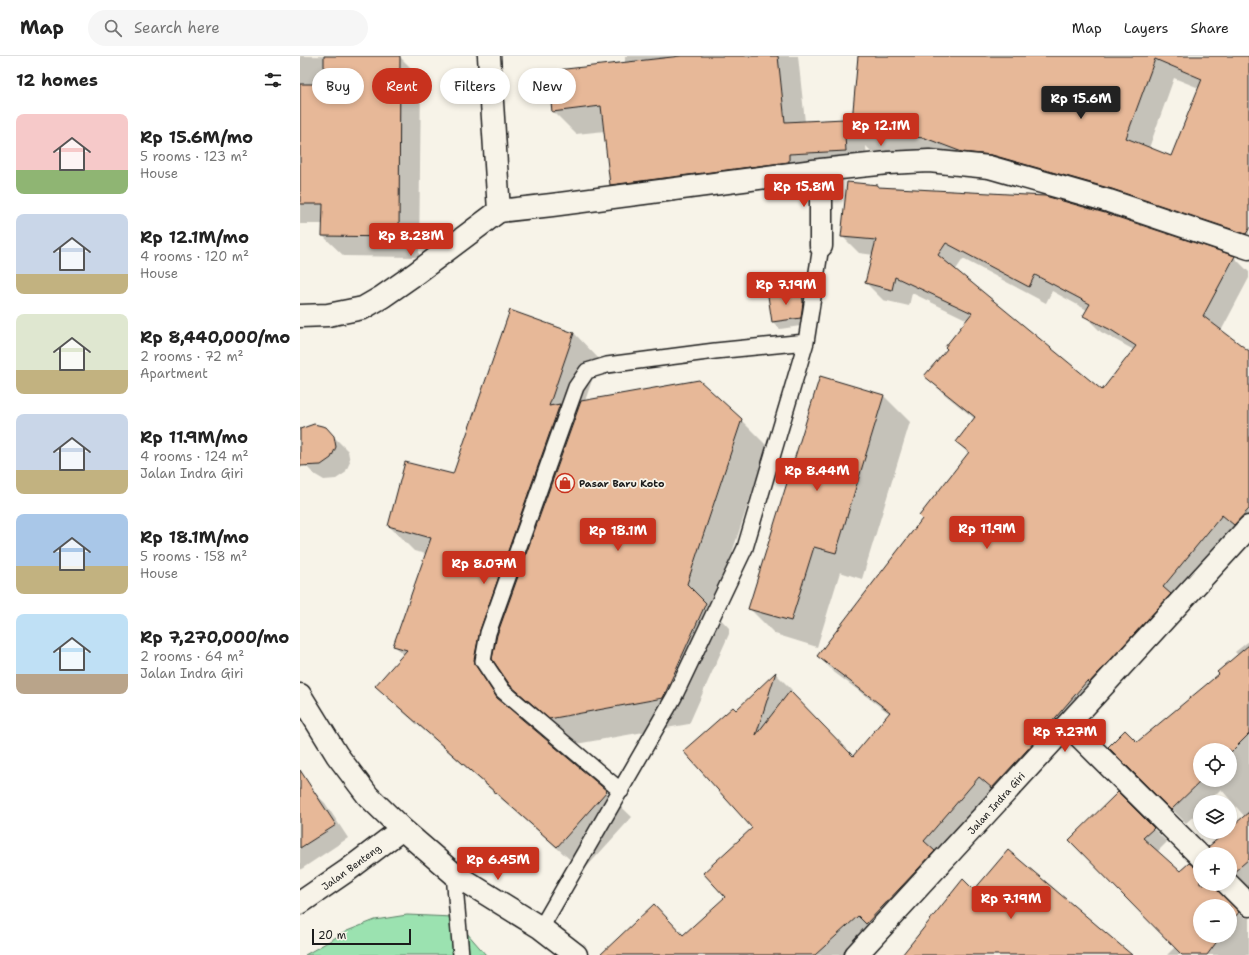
<!DOCTYPE html>
<html lang="en">
<head>
<meta charset="utf-8">
<style>
  body { margin:0; font-family:"Shantell Sans",sans-serif; background:#f6f6f6; color:#222; height:100vh; display:flex; flex-direction:column; font-size:15px; white-space:nowrap }
  * { box-sizing:border-box; margin:0 }
  p { font-size:13px; color:#767676 }
  .icon { flex:none; width:22px; height:22px; fill:none; stroke:currentColor; stroke-width:2; stroke-linecap:round; stroke-linejoin:round }
  .map { position:relative; flex:1; overflow:hidden }
  .drawer { display:flex; flex-direction:column; background:#fff; width:300px }
  .drawer>* { flex:none }
  .hud { position:absolute; left:12px; top:12px; width:380px; height:36px; display:flex; gap:8px }
  .buttons { position:absolute; left:893px; top:687px; display:grid; gap:8px }
  .buttons a { display:grid; place-items:center; width:44px; height:44px; border-radius:50%; background:#fff; box-shadow:0 2px 6px #0003; font-size:20px }
  .scale { position:absolute; left:12px; bottom:10px; width:99px; box-sizing:border-box; padding-left:4px; border:2px solid #1c1c1c; border-top:0; font-size:11px; line-height:14px; white-space:nowrap; color:#1c1c1c; -webkit-text-stroke:3px #f7f3e8; paint-order:stroke }
  .price { position:absolute; translate:-50% -34px; padding:0 9px; border-radius:4px; background:#c8321e; color:#fff; font-size:13px; line-height:26px; filter:drop-shadow(0 1px 2px #0008) }
  .price::after { content:''; position:absolute; left:50%; top:24px; width:12px; height:9px; margin-left:-6px; background:inherit; clip-path:polygon(0 0,100% 0,50% 100%) }
  .price.current { background:#222; color:#fff }
  ul { padding:0; list-style:none }
  li { display:flex; align-items:center; gap:12px; height:100px; padding:0 16px }
  li span { display:grid; place-items:center; flex:none; width:112px; height:80px; border-radius:8px; color:#555 }
  li>.icon { margin-inline-start:auto }
  span .icon { width:48px; height:48px; fill:#fffc; stroke-width:1 }
  li b { font-size:17px }
  h2 { display:flex; justify-content:space-between; align-items:center; height:48px; padding:0 16px; font-size:17px }
  .chip { padding:0 14px; border-radius:18px; background:#fff; box-shadow:0 2px 6px #0003; font-size:14px; line-height:36px }
  .chip.current { background:#c8321e; color:#fff }
  header { display:flex; align-items:center; gap:24px; box-sizing:border-box; height:56px; padding:0 20px; background:#fff; border-bottom:1px solid #e0e0e0 }
  header strong { font-size:19px }
  nav { display:flex; gap:22px; margin-inline-start:auto; font-size:14px }
  .search { width:280px; height:36px; background:#f6f6f6; display:flex; align-items:center; gap:10px; box-sizing:border-box; padding:0 14px; border-radius:22px; color:#767676; font-size:15px }
  main { display:flex; flex:1; min-height:0 }
  .map>svg:first-child { display:block }
  .green { fill:#9be2b0; stroke:#5c7f66 }
  .shadow { fill:#0003; fill-rule:evenodd }
  .building { fill:#e7b898; stroke:#1c1c1c; fill-rule:evenodd }
  .lines { fill:none; stroke-linecap:round; stroke-linejoin:round }
  .lane-casing { stroke:#1c1c1c; stroke-width:18 }
  .street-casing { stroke:#1c1c1c; stroke-width:25 }
  .secondary-casing { stroke:#1c1c1c; stroke-width:25 }
  .lane { stroke:#f7f3e8; stroke-width:15 }
  .street { stroke:#f7f3e8; stroke-width:22 }
  .secondary { stroke:#f7f3e8; stroke-width:22 }
  .labels { text-anchor:middle; stroke-width:3.5; stroke-linejoin:round; paint-order:stroke }
  .poi-label { font-size:10px; font-weight:bold; fill:#1c1c1c; stroke:#f7f3e8; text-anchor:start }
  .street-label { font-size:10px; fill:#1c1c1c; stroke:#f7f3e8 }
</style>
</head>
<body>
<header>
<strong>Map</strong>
<div class="search"><svg class="icon" aria-label="search" viewBox="0 0 24 24"><circle cx="10" cy="10" r="6"/><path d="M15 15l6 6"/></svg>Search here</div>
<nav><a>Map</a><a>Layers</a><a>Share</a></nav>
</header>
<main>
<section class="drawer">
<h2>12 homes<svg class="icon" aria-label="filters" viewBox="0 0 24 24"><path d="M4 7h16M4 17h16"/><circle cx="9" cy="7" r="2"/><circle cx="15" cy="17" r="2"/></svg></h2>
<ul>
<li><span style="background:linear-gradient(#f6c9c9 70%,#8fb573 0)"><svg class="icon" aria-label="home" viewBox="0 0 24 24"><path d="M3 11l9-7 9 7M6 9v11h12V9"/></svg></span><div><b>Rp 15.6M/mo</b><p>5 rooms · 123 m²</p><p>House</p></div></li>
<li><span style="background:linear-gradient(#c9d6e8 75%,#c2b280 0)"><svg class="icon" aria-label="home" viewBox="0 0 24 24"><path d="M3 11l9-7 9 7M6 9v11h12V9"/></svg></span><div><b>Rp 12.1M/mo</b><p>4 rooms · 120 m²</p><p>House</p></div></li>
<li><span style="background:linear-gradient(#dfe7d0 70%,#c2b280 0)"><svg class="icon" aria-label="home" viewBox="0 0 24 24"><path d="M3 11l9-7 9 7M6 9v11h12V9"/></svg></span><div><b>Rp 8,440,000/mo</b><p>2 rooms · 72 m²</p><p>Apartment</p></div></li>
<li><span style="background:linear-gradient(#c9d6e8 70%,#c2b280 0)"><svg class="icon" aria-label="home" viewBox="0 0 24 24"><path d="M3 11l9-7 9 7M6 9v11h12V9"/></svg></span><div><b>Rp 11.9M/mo</b><p>4 rooms · 124 m²</p><p>Jalan Indra Giri</p></div></li>
<li><span style="background:linear-gradient(#a9c7e8 65%,#c2b280 0)"><svg class="icon" aria-label="home" viewBox="0 0 24 24"><path d="M3 11l9-7 9 7M6 9v11h12V9"/></svg></span><div><b>Rp 18.1M/mo</b><p>5 rooms · 158 m²</p><p>House</p></div></li>
<li><span style="background:linear-gradient(#bfe0f5 75%,#b9a48a 0)"><svg class="icon" aria-label="home" viewBox="0 0 24 24"><path d="M3 11l9-7 9 7M6 9v11h12V9"/></svg></span><div><b>Rp 7,270,000/mo</b><p>2 rooms · 64 m²</p><p>Jalan Indra Giri</p></div></li>
</ul>
</section>
<div class="map">
<svg width="949" height="899" viewBox="0 0 949 899">
  <rect width="100%" height="100%" fill="#f7f3e8"/>
  <filter id="ink" filterUnits="userSpaceOnUse"><feTurbulence type="fractalNoise" baseFrequency=".025" numOctaves="2"/><feDisplacementMap in="SourceGraphic" scale="8" xChannelSelector="R" yChannelSelector="G"/><feConvolveMatrix kernelMatrix="1 2 1 2 8 2 1 2 1" color-interpolation-filters="sRGB"/></filter>
  <g filter="url(#ink)">
    <!-- green -->
    <path class="green" d="M107 859 153 861 186 899H5L47 875 75 864Z"/>
    <!-- shadow -->
    <path class="shadow" d="M0 0 100 1 121 22 119 201 44 200 23 180V168H0Z
      M325 0H498L505 66 543 64 552 72 559 0H949V181L646 102 571 95 566 90 568 118 511 121 512 128 334 151 311 128 305 75 276 78 253 55 325 7ZM874 22 899 32 872 101 849 92Z
      M578 130 580 133 934 201 949 216V222L921 275 947 294 949 292V483L880 548 887 555 807 643 805 641 755 699 710 748 696 737 641 802 651 813 624 842 618 837 551 899H312L384 880 427 842 453 772 436 655 476 618 492 634 491 637 553 701 590 658 535 617 518 600 623 463 669 398 657 386 675 363 643 337 626 320 649 293 668 264 612 237 609 250 583 244 566 227 574 199 559 197 542 180ZM663 203 746 247 752 235 787 254 784 259 801 276 834 294 802 335 655 215Z
      M501 236 508 243 507 269 480 273 473 266Z
      M274 277 299 303 285 345 441 364 467 390 413 555 429 572V578L389 668 276 688 237 655 211 628 202 615 199 630 201 636 216 659 306 736 332 761 283 815 102 655 76 630 104 599 94 589 126 498 114 495 89 470 154 419Z
      M584 340 610 366 562 523 540 516 517 591 475 578 449 552Z
      M25 372 48 395 50 406 45 417 36 423 24 424 14 418 0 404V376Z
      M949 585V831L946 829H940L929 840 930 846 933 852 940 859 946 862H949V899H867L875 891 818 738 867 786 857 796 880 816 900 813V828H930V798H913L927 776H930V774L945 761 921 733 908 746H900V754L886 767 809 691 837 688 920 619 938 599 935 596ZM900 694H930V724H900ZM900 850H930V880H900Z
      M0 716 12 734 25 747 48 782 0 814Z"/>
    <!-- building -->
    <path class="building" d="M24 0H100L99 181 22 180 23 148H0V28H24Z
      M381 0H478L485 66 544 63 546 95 489 98V106L310 129 301 50 252 56 248 15Z
      M558 0H949V173L946 178 812 133 692 99 662 96 625 82 551 76ZM855 3 902 23 871 100 826 82Z
      M547 126 578 129V131L745 140 805 157 935 200 903 260 949 295V453L934 469 922 459 863 531 871 538 789 627 787 625 738 682 692 732 679 721 624 785 635 795 566 868 558 860 515 899H300L354 848 383 879 425 841 403 817 452 772 383 695 433 651 436 654 476 616 456 679 490 635 553 700 590 656 517 600 622 463 619 460 669 396 656 386 675 361 624 320 647 293 645 291 672 257 595 221 592 234 565 227 576 184 541 181ZM646 187 729 231 735 219 790 248 783 260 811 274 836 290 802 334 638 199Z
      M502 235 503 246 501 262 472 266 468 240Z
      M210 254 274 277 249 350 260 348 180 574 174 604 176 610 197 642 307 735 257 791 75 630 107 594 93 590 131 482 88 470 105 406 153 418Z
      M520 320 584 339 536 497 514 491 491 565 448 553Z
      M399 324 442 363 387 528 406 547 363 642 249 663 210 629 192 603 197 579 281 345Z
      M14 368 26 371 34 380 36 391 31 402 21 409 0 410V373Z
      M949 589V678L930 697V694H900V724H902L871 754 808 691 825 674 837 686 919 618 917 616Z
      M0 714 36 769 0 792Z
      M818 736 854 772 843 782 880 815 889 807 896 812H900V828H916L915 832 939 856 930 868V850H900V880H921L907 899H882L769 784Z
      M949 756V803L933 817 930 816V798H912L908 791 926 776H930V772Z
      M708 794 832 899H602L663 823 674 834Z"/>
    <g class="lines">
      <defs>
        <path id="lane" d="M321 735 203 635 183 605 188 577 276 331 287 315 307 309 415 295 506 286
          M154 818 161 899
          M241 872 374 641 445 492 506 286 521 190"/>
        <path id="street" d="M199 155 252 149 521 114 588 107 629 105 689 111 809 145 949 192
          M521 190V114
          M768 669 900 800
          M928 828 949 849"/>
        <path id="secondary" d="M0 260 28 259 63 252 82 241 115 218 199 155 189 0
          M0 639 37 699 68 740 102 773 154 818 241 872 276 899
          M0 847 48 814 102 773
          M556 899 949 471"/>
      </defs>
      <!-- lane casing -->
      <use href="#lane" class="lane-casing"/>
      <!-- street casing -->
      <use href="#street" class="street-casing"/>
      <!-- secondary casing -->
      <use href="#secondary" class="secondary-casing"/>
      <!-- lane -->
      <use href="#lane" class="lane"/>
      <!-- street -->
      <use href="#street" class="street"/>
      <!-- secondary -->
      <use href="#secondary" class="secondary"/>
    </g>
  </g>
  <!-- icons -->
  <defs>
    <symbol id="shop-ring" viewBox="-11 -11 22 22"><circle r="9.5" fill="#f7f3e8" stroke="#c8321e" stroke-width="1.5"/><path d="M-5-2.5h2.3a2.7 3.5 0 0 1 5.4 0H5L5.5 6h-11ZM-1.5-2.5h3a1.5 2.3 0 0 0-3 0Z" fill="#c8321e"/></symbol>
  </defs>
  <g fill-rule="evenodd">
    <use href="#shop-ring" x="254" y="416" width="22" height="22"/>
  </g>
  <g class="labels">
    <!-- poi labels -->
    <g class="poi-label">
      <text x="279" y="431">Pasar Baru Koto</text>
    </g>
    <!-- street labels -->
    <g class="street-label">
      <text transform="translate(696 747) rotate(-48)" y="4">Jalan Indra Giri</text>
      <text transform="translate(51 811) rotate(-36)" y="4">Jalan Benteng</text>
    </g>
  </g>
</svg>
<div class="buttons">
<a><svg class="icon" aria-label="locate" viewBox="0 0 24 24"><circle cx="12" cy="12" r="6"/><path d="M12 2v4M12 18v4M2 12h4M18 12h4"/></svg></a>
<a><svg class="icon" aria-label="layers" viewBox="0 0 24 24"><path d="M12 4l9 5-9 5-9-5zM3 14l9 5 9-5"/></svg></a>
<a>+</a>
<a>−</a>
</div>
<div class="scale">20 m</div>
<b class="price current" style="left:781px;top:64px">Rp 15.6M</b>
<b class="price" style="left:581px;top:91px">Rp 12.1M</b>
<b class="price" style="left:504px;top:152px">Rp 15.8M</b>
<b class="price" style="left:111px;top:201px">Rp 8.28M</b>
<b class="price" style="left:486px;top:250px">Rp 7.19M</b>
<b class="price" style="left:517px;top:436px">Rp 8.44M</b>
<b class="price" style="left:687px;top:494px">Rp 11.9M</b>
<b class="price" style="left:318px;top:496px">Rp 18.1M</b>
<b class="price" style="left:184px;top:529px">Rp 8.07M</b>
<b class="price" style="left:765px;top:697px">Rp 7.27M</b>
<b class="price" style="left:198px;top:825px">Rp 6.45M</b>
<b class="price" style="left:711px;top:864px">Rp 7.19M</b>
<div class="hud">
<a class="chip">Buy</a>
<a class="chip current">Rent</a>
<a class="chip">Filters</a>
<a class="chip">New</a>
</div>
</div>
</main>
</body>
</html>
